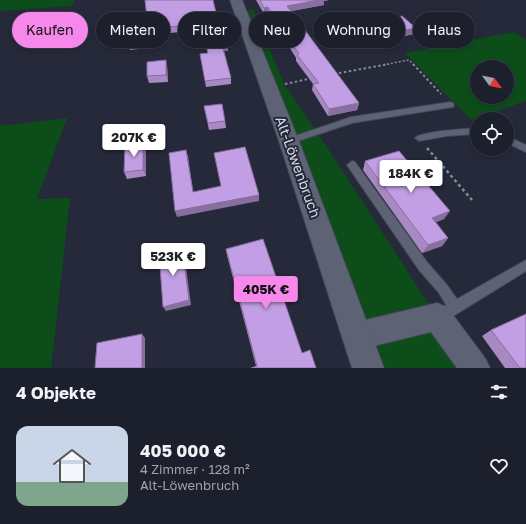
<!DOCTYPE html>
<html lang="de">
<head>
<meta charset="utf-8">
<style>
  body { margin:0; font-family:"Golos Text",sans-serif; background:#252734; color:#f1f3f6; height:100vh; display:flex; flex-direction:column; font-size:15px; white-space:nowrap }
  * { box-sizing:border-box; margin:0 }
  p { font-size:13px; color:#a0a2a9 }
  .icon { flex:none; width:22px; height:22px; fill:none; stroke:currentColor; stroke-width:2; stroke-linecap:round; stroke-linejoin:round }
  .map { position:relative; height:368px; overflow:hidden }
  .drawer { display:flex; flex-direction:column; background:#1c1f2c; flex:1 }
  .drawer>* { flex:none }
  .top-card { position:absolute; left:12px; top:12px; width:502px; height:36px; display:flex; gap:8px }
  .needle { width:26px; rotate:122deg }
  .tools { position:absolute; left:470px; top:60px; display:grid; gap:8px }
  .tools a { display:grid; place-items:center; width:44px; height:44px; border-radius:50%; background:#1c1f2c; box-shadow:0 2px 6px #0003,0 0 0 1px #3a3d48; font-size:20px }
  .price { position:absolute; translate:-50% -34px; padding:0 9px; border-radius:4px; background:#fff; color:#222; font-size:13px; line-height:26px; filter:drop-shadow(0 1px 2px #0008) }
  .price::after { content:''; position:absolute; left:50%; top:24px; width:12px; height:9px; margin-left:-6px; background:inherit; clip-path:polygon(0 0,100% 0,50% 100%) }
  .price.on { background:#f788eb; color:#111 }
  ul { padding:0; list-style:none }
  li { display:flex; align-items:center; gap:12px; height:100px; padding:0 16px }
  li span { display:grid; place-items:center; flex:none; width:112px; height:80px; border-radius:12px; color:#555 }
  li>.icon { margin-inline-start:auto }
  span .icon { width:48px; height:48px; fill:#fffc; stroke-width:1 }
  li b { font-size:17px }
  h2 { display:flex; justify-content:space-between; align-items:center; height:48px; padding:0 16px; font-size:17px }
  .chip { padding:0 14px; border-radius:18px; background:#1c1f2c; box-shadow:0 2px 6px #0003,0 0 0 1px #3a3d48; font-size:14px; line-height:36px }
  .chip.on { background:#f788eb; color:#111 }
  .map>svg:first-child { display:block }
  .green { fill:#0c4d1a; fill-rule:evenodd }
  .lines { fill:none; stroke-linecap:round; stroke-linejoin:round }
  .lane-casing { stroke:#424654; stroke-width:2 }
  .street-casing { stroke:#424654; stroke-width:2 }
  .secondary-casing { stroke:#424654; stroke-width:2 }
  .path-far2 { stroke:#868a98; stroke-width:1.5; stroke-dasharray:2 2; stroke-linecap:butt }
  .path-far1 { stroke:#868a98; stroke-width:2; stroke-dasharray:2.5 2.5; stroke-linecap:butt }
  .path { stroke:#868a98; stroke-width:2.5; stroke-dasharray:3 3; stroke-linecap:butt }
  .lane { fill:#5d6275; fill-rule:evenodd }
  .street { fill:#5d6275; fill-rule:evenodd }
  .secondary { fill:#5d6275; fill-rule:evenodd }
  .wall { fill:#a789c4 }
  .shaded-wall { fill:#886fa0 }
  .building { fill:#c29fe4; stroke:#886fa0 }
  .labels { text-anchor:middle; stroke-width:4; stroke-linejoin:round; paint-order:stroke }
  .street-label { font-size:14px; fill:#d7dae6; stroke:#25293a }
</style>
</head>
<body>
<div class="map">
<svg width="526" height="368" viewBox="0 0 526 368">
  <rect width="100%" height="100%" fill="#25293a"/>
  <!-- green -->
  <path class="green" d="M0 0H74L72 6 0 11Z
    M253 9 284 84 331 153 470 368H385L306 162 245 12Z
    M514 32 526 40V101L471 120 405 53ZM477 67H507V97H477Z
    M67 118 37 199 70 198 51 368H0V126Z"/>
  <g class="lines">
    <defs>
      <path id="lane" d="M450 102 453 103 454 105 453 107 352 123 289 144 284 141 286 139 351 117Z
        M477 128V134L447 136 419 141 415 138C421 131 466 129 477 128Z
        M507 136 526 145V152L507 143Z
        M352 161 355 162 427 262 447 285 457 299 526 260V271L455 315 450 316 445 315 444 310 446 305 439 293 419 270 349 168 347 165Z"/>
      <path id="street" d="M437 303 447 307 485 358 490 368H457L431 332 357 350 347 346 343 336 347 326 357 322Z"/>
      <path id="secondary" d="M230 0H242L299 141 384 368H352L279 141Z"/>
    </defs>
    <!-- lane casing -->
    <use href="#lane" class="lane-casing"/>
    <!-- street casing -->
    <use href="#street" class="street-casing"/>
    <!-- secondary casing -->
    <use href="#secondary" class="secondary-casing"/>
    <!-- path-far2 -->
    <path class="path-far2" d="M383 65 409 60 414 65"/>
    <!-- path-far1 -->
    <path class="path-far1" d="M413 64 441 94
      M334 74 389 64
      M285 84 313 78"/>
    <!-- path -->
    <path class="path" d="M427 148 472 200"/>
    <!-- lane -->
    <use href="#lane" class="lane"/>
    <!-- street -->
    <use href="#street" class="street"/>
    <!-- secondary -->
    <use href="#secondary" class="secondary"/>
  </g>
  <!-- wall -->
  <path class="wall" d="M256 0H329L324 1V5L291 11 359 103 357 110 328 116 312 90 313 84 296 61V58L268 13 264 14Z
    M217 17 227 44 228 51H224L231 78V84L206 87 200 54 208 53 202 30 159 34 158 47 130 50 128 43 148 28Z
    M377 21 414 34 389 39 376 27Z
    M167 66 168 82 149 83 147 76Z
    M204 106 225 121 226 128 209 130Z
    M143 143 146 150V176L127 179 124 172Z
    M365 161 444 219 436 222 448 238 442 246 422 253 363 170Z
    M226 249 302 353 256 366 227 255Z
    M491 330 526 368H505L482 336Z"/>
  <!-- shaded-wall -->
  <path class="shaded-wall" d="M318 0H329L324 1V5L287 12V6Z
    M268 7V13L264 14V8Z
    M157 28 159 34 158 47 157 41Z
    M416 28 414 34 389 39 391 33Z
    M227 44 228 51H223L222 45Z
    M166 60 167 66 168 82 166 75Z
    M359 103 357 110 328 116 329 109Z
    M143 143 146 150V176L143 170Z
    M186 150 188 156 194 198Z
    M259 195V201L177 217 175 211Z
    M450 211 444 219 427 226 432 218Z
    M448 238 442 246 422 253 428 245Z
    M182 247 184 252 191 305 166 311 163 307Z
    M142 334 145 338V368H142Z"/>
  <!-- building -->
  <path class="building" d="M145 0H213L217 17 220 16 227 44 222 45 231 78 205 81 200 54 208 53 201 24 157 28V41L128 43 130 29 148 28Z
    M260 0H318L287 6 359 103 329 109 313 84 319 83 297 55 299 54 268 7 264 8Z
    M402 16 416 28 391 33 377 21Z
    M166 60V75L147 76V62Z
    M222 104 225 121 208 123 204 106Z
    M143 143V170L124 172 125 146Z
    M245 147 259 195 175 211 169 153 186 150 193 192 221 186 214 153Z
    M399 151 450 211 432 218 448 238 428 245 365 161Z
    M263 239 302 353 310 350 316 368H251L257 366 226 249Z
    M182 247 189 300 163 307 159 252Z
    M526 314V368H520L491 330Z
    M142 334V368H95L97 343Z"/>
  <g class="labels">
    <!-- street labels -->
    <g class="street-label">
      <text transform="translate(298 167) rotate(70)" y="5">Alt-Löwenbruch</text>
    </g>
  </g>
</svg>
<div class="tools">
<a><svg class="needle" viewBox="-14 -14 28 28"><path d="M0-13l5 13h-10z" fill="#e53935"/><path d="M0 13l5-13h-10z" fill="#a0a2a9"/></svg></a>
<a><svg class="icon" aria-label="locate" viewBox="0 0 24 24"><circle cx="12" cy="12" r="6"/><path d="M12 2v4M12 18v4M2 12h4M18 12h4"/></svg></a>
</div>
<b class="price" style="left:134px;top:158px">207K €</b>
<b class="price" style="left:411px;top:194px">184K €</b>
<b class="price" style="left:173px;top:277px">523K €</b>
<b class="price on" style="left:266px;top:310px">405K €</b>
<div class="top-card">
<a class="chip on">Kaufen</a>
<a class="chip">Mieten</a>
<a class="chip">Filter</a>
<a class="chip">Neu</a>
<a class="chip">Wohnung</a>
<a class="chip">Haus</a>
</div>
</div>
<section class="drawer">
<h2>4 Objekte<svg class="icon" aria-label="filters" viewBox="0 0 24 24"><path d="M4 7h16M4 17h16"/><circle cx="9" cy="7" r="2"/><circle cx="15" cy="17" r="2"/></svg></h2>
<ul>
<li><span style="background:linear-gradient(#c9d6e8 70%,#7fa58c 0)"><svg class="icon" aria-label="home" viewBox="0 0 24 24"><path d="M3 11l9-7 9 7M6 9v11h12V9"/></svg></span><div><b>405 000 €</b><p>4 Zimmer · 128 m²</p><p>Alt-Löwenbruch</p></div><svg class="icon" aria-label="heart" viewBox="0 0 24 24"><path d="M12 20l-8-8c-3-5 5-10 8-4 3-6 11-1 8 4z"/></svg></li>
</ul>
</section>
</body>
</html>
